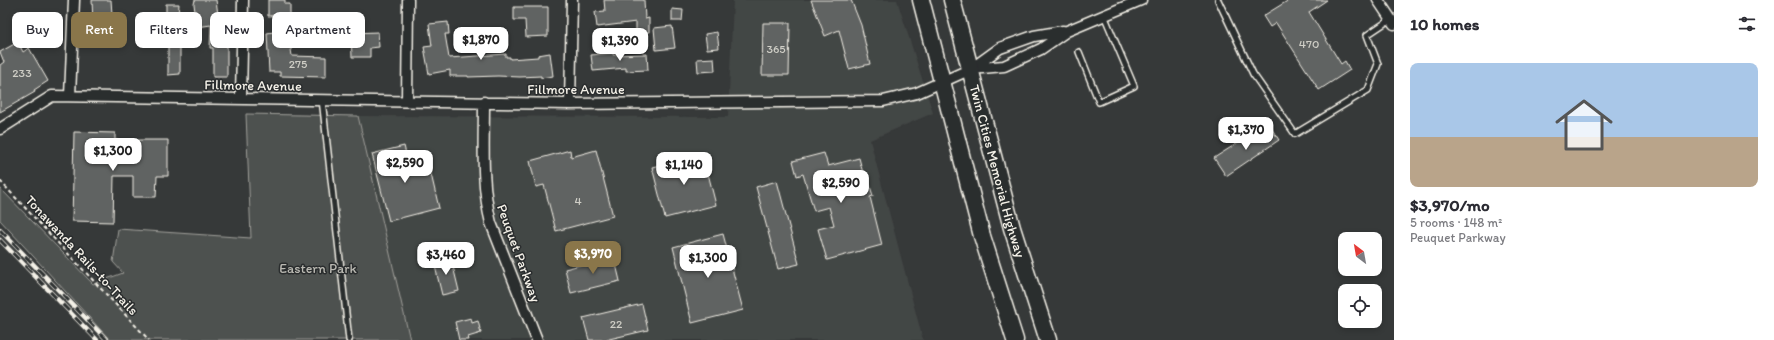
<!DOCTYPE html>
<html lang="en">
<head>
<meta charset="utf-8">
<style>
  body { margin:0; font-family:Itim,sans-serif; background:#f7f7f7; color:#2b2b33; height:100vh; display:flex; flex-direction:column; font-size:15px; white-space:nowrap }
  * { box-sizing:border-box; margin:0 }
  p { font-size:13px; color:#7c7c81 }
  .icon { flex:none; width:22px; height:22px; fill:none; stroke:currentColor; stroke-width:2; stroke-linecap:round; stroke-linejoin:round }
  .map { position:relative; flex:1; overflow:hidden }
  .sheet { display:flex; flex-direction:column; background:#fff; width:380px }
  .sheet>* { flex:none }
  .banner { position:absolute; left:12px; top:12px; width:380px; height:36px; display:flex; gap:8px }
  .needle { width:26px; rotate:329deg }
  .fabs { position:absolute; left:1338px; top:232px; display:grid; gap:8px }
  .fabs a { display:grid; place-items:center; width:44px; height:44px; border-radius:8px; background:#fff; box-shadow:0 2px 6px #0003; font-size:20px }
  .price { position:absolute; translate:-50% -34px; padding:0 9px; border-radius:8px; background:#fff; color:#222; font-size:13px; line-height:26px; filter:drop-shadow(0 1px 2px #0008) }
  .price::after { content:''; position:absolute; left:50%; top:24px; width:12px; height:9px; margin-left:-6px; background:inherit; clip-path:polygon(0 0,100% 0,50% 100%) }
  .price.active { background:#8a764a; color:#fff }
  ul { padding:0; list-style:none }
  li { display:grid; align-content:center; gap:8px; height:212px; padding:0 16px }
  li+li { border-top:1px solid #e1e1e2 }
  li span { display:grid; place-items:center; height:124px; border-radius:8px; color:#555 }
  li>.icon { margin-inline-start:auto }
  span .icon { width:72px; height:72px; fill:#fffc; stroke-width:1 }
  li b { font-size:17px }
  h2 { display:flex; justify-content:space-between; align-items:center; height:48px; padding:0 16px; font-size:17px }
  .tag { padding:0 14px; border-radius:8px; background:#fff; box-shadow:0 2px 6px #0003; font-size:14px; line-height:36px }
  .tag.active { background:#8a764a; color:#fff }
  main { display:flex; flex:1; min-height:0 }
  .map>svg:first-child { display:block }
  .built { fill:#434645 }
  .green { fill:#4e514f; stroke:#a1a19c }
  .building { fill:#616362; stroke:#f4f1e8 }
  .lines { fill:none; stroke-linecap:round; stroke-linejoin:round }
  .lane-casing { stroke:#f4f1e8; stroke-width:8 }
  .street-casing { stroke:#f4f1e8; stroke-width:13 }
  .primary-casing { stroke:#f4f1e8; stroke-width:19 }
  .path { stroke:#f4f1e8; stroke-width:2; stroke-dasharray:4 3; stroke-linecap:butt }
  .lane { stroke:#2a2d2e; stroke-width:5 }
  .street { stroke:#2a2d2e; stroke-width:10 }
  .primary { stroke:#2a2d2e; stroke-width:16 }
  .rail-casing { stroke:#f4f1e8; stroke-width:4.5 }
  .rail { stroke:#2a2d2e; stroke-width:3; stroke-dasharray:9; stroke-linecap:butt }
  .labels { text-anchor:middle; stroke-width:3; stroke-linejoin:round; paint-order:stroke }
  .number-label { font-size:12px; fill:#cfcec6 }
  .street-label { font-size:14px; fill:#f4f1e8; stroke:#2a2d2e }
  .park-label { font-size:14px; fill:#bab9b2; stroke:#2a2d2e }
</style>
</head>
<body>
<main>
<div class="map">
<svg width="1394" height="340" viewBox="0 0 1394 340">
  <rect width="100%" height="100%" fill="#363939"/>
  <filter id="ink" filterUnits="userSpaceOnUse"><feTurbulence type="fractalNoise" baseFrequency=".025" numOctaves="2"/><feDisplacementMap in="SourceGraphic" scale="8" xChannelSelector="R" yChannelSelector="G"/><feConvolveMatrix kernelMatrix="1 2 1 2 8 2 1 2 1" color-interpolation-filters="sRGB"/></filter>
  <g filter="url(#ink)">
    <!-- built -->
    <path class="built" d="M733 0H897L933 113 870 140 923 340H410L358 116 728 117Z"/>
    <!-- green -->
    <path class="green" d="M246 114 358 116 410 340H110L0 220V188L93 284 123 273 113 262 118 229 251 238Z"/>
    <!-- building -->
    <path class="building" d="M92 0H111L113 29 104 30 103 23H93Z
      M195 0H216L220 30H222V34H227V77H213V48H210L211 25 197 27 194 4Z
      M268 0H285V4H290V15L268 16Z
      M604 0H644L645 19 649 18V32L636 33V22L597 27 595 12 605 11Z
      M811 0H851L861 25 870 64 849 69 839 30 825 36Z
      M1289 0H1327L1309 12 1341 64 1345 61 1350 70 1319 90 1276 23 1270 27 1263 16Z
      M166 4H179L178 17H166Z
      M514 7H548V36L526 37 525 20H514Z
      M672 9 683 10 682 21H672Z
      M448 22 449 34H445L449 58 506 54V57H510V59L538 57V55L550 53 553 76 541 78V76L520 77 498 76 468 77V76H450V70L429 74 424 47 432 46 429 24Z
      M763 23H790L789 75H762Z
      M672 26 675 48 656 50 654 28Z
      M159 30 160 41 148 42 147 31Z
      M288 30 292 56 326 57V77L280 76V72H269L267 33Z
      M378 32 379 47 370 48V57H352L351 33Z
      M717 32 719 48 707 49 705 34Z
      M168 37H180V74L168 75Z
      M18 42 23 52 29 48 48 81 34 90 35 92 0 112V65L4 62 0 52Z
      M613 53V55L647 54 648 70 626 71V68L593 71 591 55Z
      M714 58 715 71 698 72 697 59Z
      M1270 126 1279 140 1226 176 1214 158 1244 139 1246 142Z
      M74 132 115 133V140H168V176H157L156 197H133V176H114L113 222 72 221Z
      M404 146 408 162 427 157 439 208 389 221 372 154Z
      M570 150 571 157 596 150 613 216 556 231 544 185 536 187 530 161Z
      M824 153 828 166 859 158 864 177 867 176 873 196 870 197 882 245 827 260 818 229 834 225 829 207 814 211 803 174 797 176 793 161Z
      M703 154 716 205 665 218 652 167Z
      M777 181 799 264 778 269 756 187Z
      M723 234 743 310 692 323 673 247Z
      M614 256 620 281 571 293 565 269Z
      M451 258 459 291 442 295 434 262Z
      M642 304 648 330 605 340H589L583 318Z
      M471 318 472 323 478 321 481 333 468 337 469 340H459L455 322Z"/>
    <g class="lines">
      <defs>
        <path id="lane" d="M1218 0 1253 74 1295 134 1368 90 1378 64 1367 35 1391 19
          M1079 52 1099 102 1134 86 1104 15
          M322 99 349 340"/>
        <path id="street" d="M1378 0 1394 24
          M971 69 1000 48 1034 36 1063 31
          M70 96 74 0
          M241 98 243 0
          M407 101 408 0
          M484 102C484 143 481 184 491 223L537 340
          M570 104 572 0
          M0 129 52 96 570 104 883 101 917 93 971 69 1004 66 1041 49 1067 31 1141 0"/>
        <g id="primary">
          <path d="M921 0 982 236 1015 340"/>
          <path id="s1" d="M952 0 1012 228 1048 340"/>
        </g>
      </defs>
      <!-- lane casing -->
      <use href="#lane" class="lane-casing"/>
      <!-- street casing -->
      <use href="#street" class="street-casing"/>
      <!-- primary casing -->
      <use href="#primary" class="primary-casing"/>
      <!-- path -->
      <path class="path" d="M0 181 149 340"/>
      <!-- lane -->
      <use href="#lane" class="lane"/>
      <!-- street -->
      <use href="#street" class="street"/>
      <!-- primary -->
      <use href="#primary" class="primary"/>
      <defs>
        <path id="rail" d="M0 230 107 340
          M0 240 97 340"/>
      </defs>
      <!-- rail casing -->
      <use href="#rail" class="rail-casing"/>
      <!-- rail -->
      <use href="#rail" class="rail"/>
    </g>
  </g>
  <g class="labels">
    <!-- number labels -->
    <g class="number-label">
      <text x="1309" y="48">470</text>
      <text x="776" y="53">365</text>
      <text x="298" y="68">275</text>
      <text x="22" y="77">233</text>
      <text x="578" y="205">4</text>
      <text x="616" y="328">22</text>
    </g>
    <!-- street labels -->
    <g class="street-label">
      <text transform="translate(253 85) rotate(1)" y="5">Fillmore Avenue</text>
      <text x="576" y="94">Fillmore Avenue</text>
      <text dy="5" stroke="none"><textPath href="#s1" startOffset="177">Twin Cities Memorial Highway</textPath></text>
      <text transform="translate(519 253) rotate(70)" y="5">Peuquet Parkway</text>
      <text transform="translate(82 255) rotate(47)" y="5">Tonawanda Rails-to-Trails</text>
    </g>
    <!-- park labels -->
    <g class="park-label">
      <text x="318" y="273">Eastern Park</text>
    </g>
  </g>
</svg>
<div class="fabs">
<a><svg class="needle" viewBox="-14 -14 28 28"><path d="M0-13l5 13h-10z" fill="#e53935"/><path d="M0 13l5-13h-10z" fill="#7c7c81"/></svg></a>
<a><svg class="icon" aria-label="locate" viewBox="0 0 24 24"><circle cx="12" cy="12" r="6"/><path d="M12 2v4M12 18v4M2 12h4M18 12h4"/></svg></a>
</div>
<b class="price" style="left:481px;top:61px">$1,870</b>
<b class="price" style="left:620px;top:62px">$1,390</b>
<b class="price" style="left:1246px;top:151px">$1,370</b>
<b class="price" style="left:113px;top:172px">$1,300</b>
<b class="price" style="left:405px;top:184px">$2,590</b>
<b class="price" style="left:684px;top:186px">$1,140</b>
<b class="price" style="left:841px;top:204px">$2,590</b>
<b class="price active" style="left:593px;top:275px">$3,970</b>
<b class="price" style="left:446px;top:276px">$3,460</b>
<b class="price" style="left:708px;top:279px">$1,300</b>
<div class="banner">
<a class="tag">Buy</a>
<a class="tag active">Rent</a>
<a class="tag">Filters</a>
<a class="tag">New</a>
<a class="tag">Apartment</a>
</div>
</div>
<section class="sheet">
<h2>10 homes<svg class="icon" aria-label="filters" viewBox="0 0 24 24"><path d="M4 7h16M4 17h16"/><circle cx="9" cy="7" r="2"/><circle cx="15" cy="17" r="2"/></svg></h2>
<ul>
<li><span style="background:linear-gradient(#a9c7e8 60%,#b9a48a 0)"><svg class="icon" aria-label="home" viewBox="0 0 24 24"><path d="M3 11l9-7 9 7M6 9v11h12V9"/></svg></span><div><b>$3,970/mo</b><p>5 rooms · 148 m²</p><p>Peuquet Parkway</p></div></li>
</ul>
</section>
</main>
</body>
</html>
